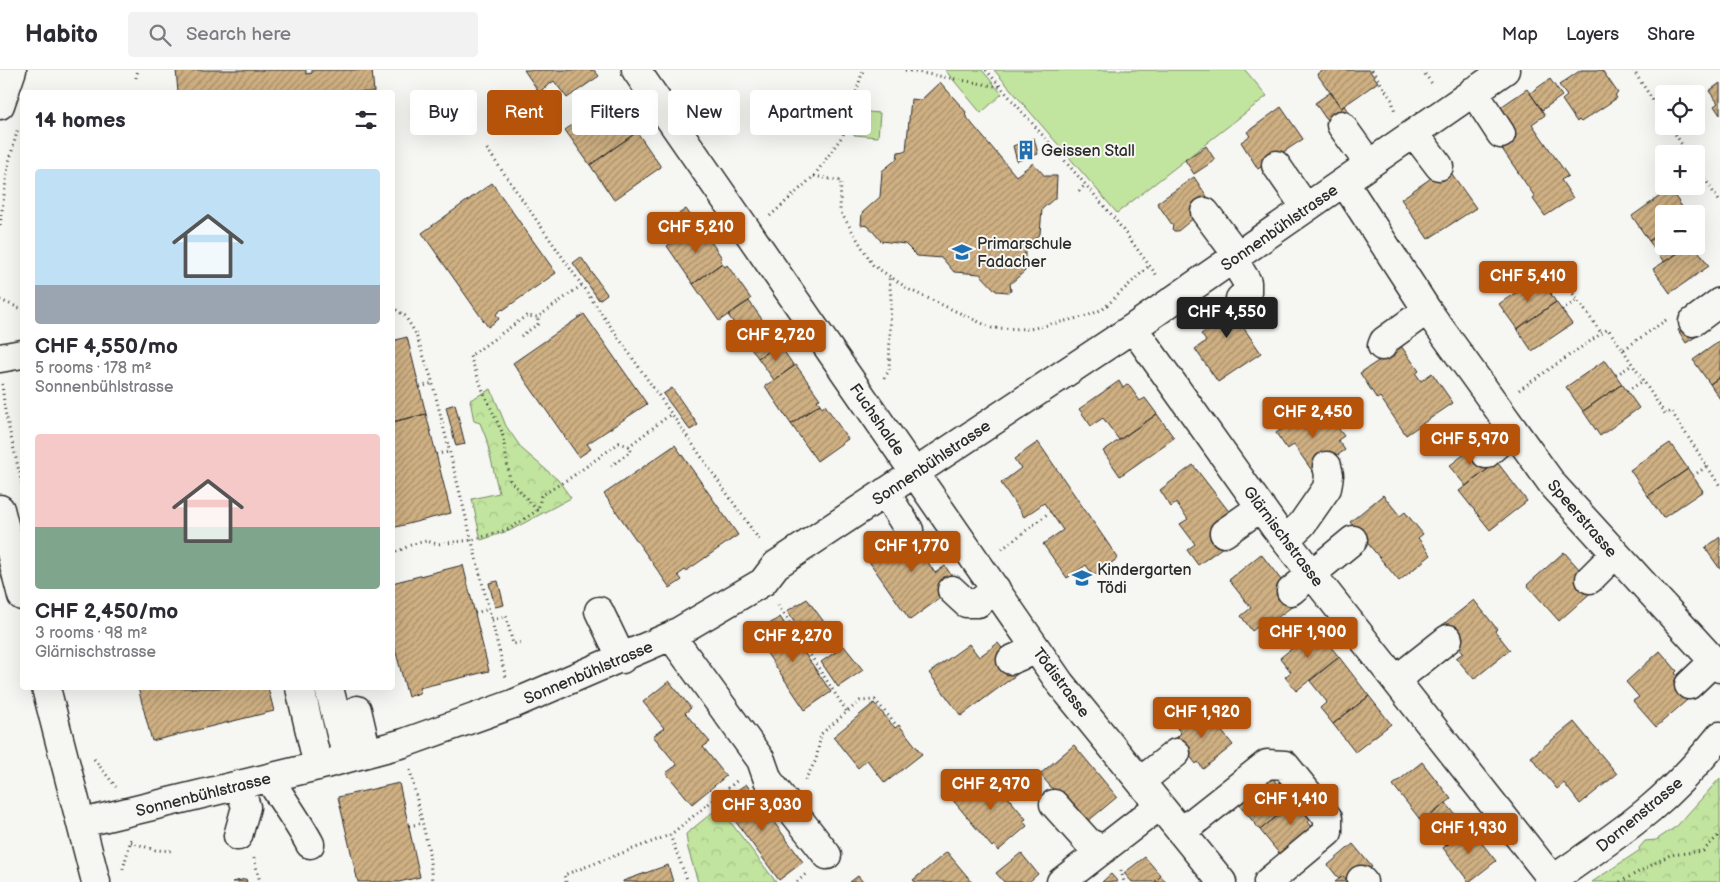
<!DOCTYPE html>
<html lang="en">
<head>
<meta charset="utf-8">
<style>
  body { margin:0; font-family:"Balsamiq Sans",sans-serif; background:#f2f2f3; color:#2b2b33; height:100vh; display:flex; flex-direction:column; font-size:19px; white-space:nowrap }
  * { box-sizing:border-box; margin:0 }
  p { font-size:16px; color:#7c7c81 }
  .icon { flex:none; width:28px; height:28px; fill:none; stroke:currentColor; stroke-width:2; stroke-linecap:round; stroke-linejoin:round }
  .map { position:relative; flex:1; overflow:hidden }
  .panel { position:absolute; left:20px; top:20px; width:375px; height:600px; display:flex; flex-direction:column; background:#fff; border-radius:5px; box-shadow:0 5px 20px #0002 }
  .panel>* { flex:none }
  .banner { position:absolute; left:410px; top:20px; width:475px; height:45px; display:flex; gap:10px }
  .fabs { position:absolute; left:1655px; top:15px; display:grid; gap:10px }
  .fabs a { display:grid; place-items:center; width:50px; height:50px; border-radius:5px; background:#fff; box-shadow:0 5px 20px #0002; font-size:25px }
  .price { position:absolute; translate:-50% -42px; padding:0 11px; border-radius:5px; background:#b45309; color:#fff; font-size:16px; line-height:32px; filter:drop-shadow(0 1px 2px #0008) }
  .price::after { content:''; position:absolute; left:50%; top:30px; width:15px; height:11px; margin-left:-8px; background:inherit; clip-path:polygon(0 0,100% 0,50% 100%) }
  .price.selected { background:#222; color:#fff }
  ul { padding:0; list-style:none }
  li { display:grid; align-content:center; gap:10px; height:265px; padding:0 15px }
  li span { display:grid; place-items:center; height:155px; border-radius:5px; color:#555 }
  li>.icon { margin-inline-start:auto }
  span .icon { width:90px; height:90px; fill:#fffc; stroke-width:1 }
  li b { font-size:21px }
  h2 { display:flex; justify-content:space-between; align-items:center; height:60px; padding:0 15px; font-size:21px }
  .tag { padding:0 18px; border-radius:5px; background:#fff; box-shadow:0 5px 20px #0002; font-size:18px; line-height:45px }
  .tag.selected { background:#b45309; color:#fff }
  header { display:flex; align-items:center; gap:30px; box-sizing:border-box; height:70px; padding:0 25px; background:#fff; border-bottom:1px solid #e1e1e2 }
  header strong { font-size:24px }
  nav { display:flex; gap:28px; margin-inline-start:auto; font-size:18px }
  .search { width:350px; height:45px; background:#f2f2f3; display:flex; align-items:center; gap:12px; box-sizing:border-box; padding:0 18px; border-radius:5px; color:#7c7c81; font-size:19px }
  .map>svg:first-child { display:block }
  .grass { fill:#c1e49e; stroke:#768864 }
  .forest { fill:url(#forest-crowns); stroke:#768864 }
  .building { fill:url(#building-hatch); stroke:#2b2b2b }
  .lines { fill:none; stroke-linecap:round; stroke-linejoin:round }
  .minor-casing { stroke:#2b2b2b; stroke-width:31 }
  .path { stroke:#2b2b2b; stroke-width:3; stroke-dasharray:1 4; stroke-linecap:butt }
  .minor { stroke:#f6f6f2; stroke-width:28 }
  .labels { text-anchor:middle; stroke-width:4; stroke-linejoin:round; paint-order:stroke }
  .poi-label { font-size:16px; fill:#2b2b2b; stroke:#f6f6f2; text-anchor:start }
  .street-label { font-size:16px; fill:#2b2b2b; stroke:#f6f6f2 }
</style>
</head>
<body>
<header>
<strong>Habito</strong>
<div class="search"><svg class="icon" aria-label="search" viewBox="0 0 24 24"><circle cx="10" cy="10" r="6"/><path d="M15 15l6 6"/></svg>Search here</div>
<nav><a>Map</a><a>Layers</a><a>Share</a></nav>
</header>
<div class="map">
<svg width="1720" height="812" viewBox="0 0 1720 812">
  <defs>
    <pattern id="forest-crowns" width="20" height="18" patternUnits="userSpaceOnUse" patternTransform="scale(1.25)"><rect width="20" height="18" fill="#c1e49e"/><path d="M2 6a3 3 0 1 1 6 0M12 15a3 3 0 1 1 6 0" fill="none" stroke="#a6c488"/></pattern>
    <pattern id="building-hatch" width="6" height="6" patternUnits="userSpaceOnUse" patternTransform="scale(1.25)"><rect width="6" height="6" fill="#cfb083"/><path d="M-1 1l2-2M0 6l6-6M5 7l2-2" fill="none" stroke="#a88f6b"/></pattern>
  </defs>
  <rect width="100%" height="100%" fill="#f6f6f2"/>
  <filter id="ink" filterUnits="userSpaceOnUse"><feTurbulence type="fractalNoise" baseFrequency=".02" numOctaves="2"/><feDisplacementMap in="SourceGraphic" scale="10" xChannelSelector="R" yChannelSelector="G"/><feConvolveMatrix kernelMatrix="1 2 1 2 8 2 1 2 1" color-interpolation-filters="sRGB"/></filter>
  <g filter="url(#ink)">
    <!-- grass -->
    <path class="grass" d="M945 0H982L1002 24 981 43Z
      M994 0H1245L1267 26 1117 143Z
      M818 24 842 25 840 49 816 47Z
      M856 41 880 43 878 67 854 65Z"/>
    <!-- forest -->
    <path class="forest" d="M491 319 506 356 522 379 558 410 571 428 511 460 481 470 472 429 499 423 486 368 480 353 474 351 470 330Z
      M1720 708V812H1592L1640 780 1639 778 1645 771 1656 770 1677 756Z
      M719 737 776 812H698L688 779 686 764Z"/>
    <!-- building -->
    <path class="building" d="M176 0H306V4L312 3V0H372L374 22H178Z
      M524 0H594L599 6 567 28 554 11 539 22Z
      M1323 0H1369L1378 12 1341 38 1317 4Z
      M1581 0H1602L1618 23 1615 25 1617 28 1581 52 1579 50 1577 52 1562 30 1567 26 1559 15Z
      M1550 9 1562 26 1542 40 1530 23Z
      M940 12 966 42 965 45 973 55 1016 106 1033 93 1045 106H1057L1056 127 1042 139 1040 164 1025 176V201L1010 214 1011 221 1008 222 996 221 980 204 954 202 942 188 917 186 905 174 881 171 868 156 861 155 862 143 880 127 882 101 897 89 898 82 906 81 911 29 921 30Z
      M1720 13V45L1714 36 1718 33 1709 21Z
      M1527 19 1545 45 1532 54 1568 106 1561 110 1573 128 1545 146 1533 129 1535 127 1496 70 1492 43Z
      M1331 22 1341 38 1344 36 1352 46 1333 59 1315 33Z
      M613 27 637 62 590 95 565 60Z
      M1281 37 1303 69 1258 99 1241 72 1250 66 1247 62Z
      M637 62 661 97 614 130 590 95Z
      M1034 68 1038 84 1017 91 1013 76Z
      M1206 76 1215 90 1194 104 1185 90Z
      M1447 97 1476 138 1428 169 1401 129Z
      M1194 107 1210 131 1195 147 1178 161H1174L1172 159 1173 156 1157 133Z
      M492 113 556 203 503 240 502 239 496 244 499 249 488 257 422 163Z
      M1670 119 1687 144H1664V161L1649 171 1632 146Z
      M686 139 697 155 676 170 665 153Z
      M699 154 722 188 720 190 722 193 693 214 667 176Z
      M1696 157 1703 167 1696 171Z
      M1664 161V176H1689L1664 192 1649 171Z
      M1689 176H1695L1709 196 1670 223 1653 199Z
      M581 187 607 224 599 230 573 193Z
      M722 193 725 197 727 195 751 229 719 251 693 214Z
      M1539 206 1556 232 1517 259 1499 234Z
      M1235 224 1253 251 1243 257 1261 283 1218 312 1195 279 1206 271 1201 264 1210 258 1201 246Z
      M749 231 764 252 743 266 728 245Z
      M1556 232 1572 254 1532 281 1517 259Z
      M584 244 647 334 587 374 591 379 579 387 513 293Z
      M1691 250 1700 264 1686 273 1678 260Z
      M764 252 779 274 758 288 743 266Z
      M407 267 426 344 392 352V271Z
      M1720 271V307L1710 314 1693 290Z
      M779 274 794 296 774 310 758 288Z
      M1401 276 1419 301 1416 304 1421 311 1432 303 1453 333 1406 365 1380 327 1377 329 1360 303Z
      M1605 290 1622 314 1583 341 1566 317Z
      M796 295 820 329 817 330 820 334 791 354 765 316Z
      M1720 307V329L1710 314Z
      M1119 311 1123 318 1128 314 1140 331 1145 328 1157 344 1119 370 1103 348 1091 356 1079 339Z
      M1622 314 1639 338 1600 366 1583 341Z
      M672 318 698 355 690 360 663 324Z
      M455 334 465 374 456 376 446 337Z
      M820 334 822 338 825 335 848 369 817 391 791 354Z
      M1315 336 1327 353 1332 350 1344 366 1338 370 1345 380 1313 402 1294 375 1287 379 1276 363Z
      M426 344 451 443 392 458V352Z
      M1157 344 1174 368 1120 406 1103 381Z
      M1038 372 1118 488 1094 506 1086 495 1067 508 1043 474 1063 460 1044 433 1024 447 1001 413 1021 398 1014 389Z
      M1670 373 1688 399 1648 426 1630 400Z
      M675 375 738 465 686 501 685 500 678 505 682 510 670 518 604 424Z
      M1475 376 1492 396 1466 416 1449 396Z
      M1497 392 1527 431 1490 460 1459 421Z
      M1193 395 1234 448 1230 472 1198 495 1187 480 1195 474 1180 454 1188 449 1176 433 1171 437 1160 420Z
      M1688 399 1703 421 1663 448 1648 426Z
      M1383 425 1400 446 1405 442 1423 464 1418 468 1431 485 1399 511 1350 452Z
      M918 454 933 475 922 483 935 503 945 496 958 515 910 550 868 490Z
      M1720 467V499L1705 478Z
      M1564 482 1596 518 1559 551 1527 515Z
      M1261 484 1298 532 1273 551 1270 547 1252 561 1241 546 1251 538 1229 510Z
      M463 495 489 601 419 618 420 623 408 627 392 568V513Z
      M498 511 504 535 495 537 489 513Z
      M807 529 824 552 803 566 787 541Z
      M1474 530 1497 559 1495 561 1510 580 1474 609 1456 588 1463 583 1441 556Z
      M780 547 831 622 805 640 754 564Z
      M1316 559 1339 587 1296 621 1285 607 1291 602 1280 588Z
      M998 573 1020 602 961 646 929 603 969 574 979 587Z
      M844 576 863 600 838 617 821 592Z
      M1660 581 1677 601 1675 603 1694 624 1656 657 1633 631 1639 627 1626 612Z
      M1339 587 1369 626 1333 654 1320 638 1327 632 1310 611Z
      M669 611 691 638 685 643 710 672 703 677 726 706 692 734 666 703 677 695 653 666 664 658 643 632Z
      M138 618H268L274 641 152 671Z
      M1369 626 1391 654 1355 682 1333 654Z
      M874 633 895 658 899 655 922 684 885 713 867 690 858 698 833 667Z
      M1202 637 1233 675 1203 699 1198 692 1196 694 1182 676H1168L1181 663 1177 658Z
      M1574 652 1617 704 1580 734 1564 713 1557 719 1531 687Z
      M1074 675 1117 727 1087 752 1081 753 1040 704Z
      M1422 692 1451 729 1422 752 1393 715Z
      M986 701 1026 749 1023 751 1027 756 998 781 994 775 992 777 952 729Z
      M1271 706 1277 714 1288 706 1303 725 1260 760 1238 733Z
      M399 713 420 807 399 812H358L338 727Z
      M746 714 803 792 779 810 721 732Z
      M1303 725 1318 743 1308 752 1315 760 1282 787 1260 760Z
      M1446 733 1467 759 1446 776 1425 750Z
      M1469 757 1496 791 1469 812 1443 778Z
      M1353 774 1372 797 1355 812H1348L1343 806 1339 809 1328 795Z
      M947 782 972 812H915L913 810Z
      M1021 783 1038 804 1029 812H1004L996 803Z
      M1145 787 1161 806 1155 812H1132L1124 803Z
      M668 795 673 812H623V811Z
      M1111 804 1118 812H1102Z
      M858 806 863 812H850Z
      M1161 806 1166 812H1155Z
      M1343 806 1348 812H1335Z
      M246 809 247 812H232Z"/>
    <g class="lines">
      <defs>
        <path id="minor" d="M636 0 1060 613 1222 812
          M1473 21 1501 64
          M0 35 12 0
          M1341 55 1369 94
          M1414 63 1439 96
          M1276 95 1306 138
          M1344 112 1427 240 1553 415 1720 598
          M1205 142 1238 186
          M1233 189 1247 212V222L1240 229
          M1693 252 1720 232
          M1133 258 1274 456 1553 810
          M1382 276 1384 271 1427 240
          M0 288 22 284
          M1486 384 1513 360
          M885 422 909 460
          M0 439 22 526
          M1224 463 1261 437
          M1285 470 1302 454 1327 418 1329 405 1327 396
          M1590 509 1615 484
          M952 520 966 533H978L996 519
          M1291 521 1353 470
          M599 541 622 589
          M671 566 761 690 768 710 827 785
          M1011 590 1036 579
          M1396 610 1448 569
          M1689 615 1714 591
          M46 618 96 812
          M300 618 318 696
          M329 618 347 688
          M357 640 367 683
          M269 708C282 730 298 751 310 774
          M1141 711 1176 683
          M1054 734 1089 773 1104 779
          M82 753 318 696 404 673 513 634 671 566 763 512 776 495 1133 258 1505 0
          M1181 762 1267 694 1285 695 1328 748V762L1268 812
          M238 766 246 737 239 715
          M1361 810 1363 812
          M1061 812 1159 736
          M1549 812C1584 788 1619 765 1651 738 1677 716 1699 692 1720 666"/>
      </defs>
      <!-- minor casing -->
      <use href="#minor" class="minor-casing"/>
      <!-- path -->
      <path class="path" d="M905 0 1000 17
        M986 0 1111 144 1158 207
        M1372 0 1392 30 1395 42
        M1422 0 1433 15
        M1633 0 1664 47
        M136 8 138 0
        M1670 56 1688 84
        M487 79 760 471
        M1696 96 1720 132
        M814 106 841 111 840 141 873 195 910 220 992 258 1030 259 1087 246 1103 239 1150 195
        M1079 121 1086 114
        M770 146 814 106 843 65 863 0
        M0 155 8 96 18 58
        M1551 224 1566 214 1602 264
        M0 230 22 239
        M392 237 405 246 415 262 431 307 506 608
        M1562 240 1577 230
        M521 266 538 254V247
        M1623 280 1665 344 1671 341 1720 416
        M1616 305 1632 295
        M884 308 889 301 891 228 889 206
        M2 314 5 341 22 414
        M420 317 433 313
        M1519 320 1608 259 1623 280 1666 250
        M1627 321 1643 311
        M436 384 450 382
        M611 396 631 381 629 376
        M1693 406 1707 396
        M537 440 510 410 502 362 483 321 470 286 526 246 538 247 582 215
        M1002 479 1050 442
        M392 484 413 474 427 471 437 474 472 470 509 459 538 440 541 426 573 406 619 373 629 376 671 344
        M778 535 847 642
        M475 543 489 539
        M492 550 506 546 513 574 524 572
        M94 689 116 717
        M410 700 429 781 432 812
        M805 710 816 690 821 664 860 631 875 630 897 656
        M1002 721 1013 711 1028 729
        M409 756 423 753
        M670 765 688 812
        M131 772 155 780 174 781
        M254 788 260 812
        M123 799 131 769
        M1121 800 1124 812
        M566 812 564 805 670 765 738 710
        M797 812 806 804
        M1620 812 1670 785 1703 781 1720 764"/>
      <!-- minor -->
      <use href="#minor" class="minor"/>
    </g>
  </g>
  <!-- icons -->
  <defs>
    <symbol id="building-bare" viewBox="-9 -9 18 18"><path d="M-4-6H4V6H1V3H-1V6H-4ZM-2.5-4.3h1.7v1.8h-1.7ZM.8-4.3h1.7v1.8H.8ZM-2.5-1h1.7V.8h-1.7ZM.8-1h1.7V.8H.8Z" fill="#1f6fb2" stroke="#f6f6f2" stroke-width="2.5" paint-order="stroke"/></symbol>
    <symbol id="school-bare" viewBox="-9 -9 18 18"><path d="M0-5L7-2L0 1L-7-2ZM-4 1L0 2.5L4 1V4Q0 6-4 4Z" fill="#1f6fb2" stroke="#f6f6f2" stroke-width="2.5" paint-order="stroke"/></symbol>
  </defs>
  <g fill-rule="evenodd">
    <use href="#building-bare" x="1012" y="66" width="28" height="28"/>
    <use href="#school-bare" x="948" y="168" width="28" height="28"/>
    <use href="#school-bare" x="1068" y="494" width="28" height="28"/>
  </g>
  <g class="labels">
    <!-- poi labels -->
    <g class="poi-label">
      <text x="1041" y="86">Geissen Stall</text>
      <text x="977" y="179">Primarschule<tspan x="977" dy="18">Fadacher</tspan></text>
      <text x="1097" y="505">Kindergarten<tspan x="1097" dy="18">Tödi</tspan></text>
    </g>
    <!-- street labels -->
    <g class="street-label">
      <text transform="translate(1279 157) rotate(-35)" y="6">Sonnenbühlstrasse</text>
      <text transform="translate(878 349) rotate(55)" y="6">Fuchshalde</text>
      <text transform="translate(931 392) rotate(-34)" y="6">Sonnenbühlstrasse</text>
      <text transform="translate(1583 448) rotate(49)" y="6">Speerstrasse</text>
      <text transform="translate(1284 466) rotate(53)" y="6">Glärnischstrasse</text>
      <text transform="translate(588 602) rotate(-23)" y="6">Sonnenbühlstrasse</text>
      <text transform="translate(1062 612) rotate(53)" y="6">Tödistrasse</text>
      <text transform="translate(203 724) rotate(-14)" y="6">Sonnenbühlstrasse</text>
      <text transform="translate(1639 744) rotate(-40)" y="6">Dornenstrasse</text>
    </g>
  </g>
</svg>
<div class="fabs">
<a><svg class="icon" aria-label="locate" viewBox="0 0 24 24"><circle cx="12" cy="12" r="6"/><path d="M12 2v4M12 18v4M2 12h4M18 12h4"/></svg></a>
<a>+</a>
<a>−</a>
</div>
<b class="price" style="left:696px;top:184px">CHF 5,210</b>
<b class="price" style="left:1528px;top:233px">CHF 5,410</b>
<b class="price selected" style="left:1227px;top:269px">CHF 4,550</b>
<b class="price" style="left:776px;top:292px">CHF 2,720</b>
<b class="price" style="left:1313px;top:369px">CHF 2,450</b>
<b class="price" style="left:1470px;top:396px">CHF 5,970</b>
<b class="price" style="left:912px;top:503px">CHF 1,770</b>
<b class="price" style="left:1308px;top:589px">CHF 1,900</b>
<b class="price" style="left:793px;top:593px">CHF 2,270</b>
<b class="price" style="left:1202px;top:669px">CHF 1,920</b>
<b class="price" style="left:991px;top:741px">CHF 2,970</b>
<b class="price" style="left:1291px;top:756px">CHF 1,410</b>
<b class="price" style="left:762px;top:762px">CHF 3,030</b>
<b class="price" style="left:1469px;top:785px">CHF 1,930</b>
<div class="banner">
<a class="tag">Buy</a>
<a class="tag selected">Rent</a>
<a class="tag">Filters</a>
<a class="tag">New</a>
<a class="tag">Apartment</a>
</div>
<section class="panel">
<h2>14 homes<svg class="icon" aria-label="filters" viewBox="0 0 24 24"><path d="M4 7h16M4 17h16"/><circle cx="9" cy="7" r="2"/><circle cx="15" cy="17" r="2"/></svg></h2>
<ul>
<li><span style="background:linear-gradient(#bfe0f5 75%,#9aa5b1 0)"><svg class="icon" aria-label="home" viewBox="0 0 24 24"><path d="M3 11l9-7 9 7M6 9v11h12V9"/></svg></span><div><b>CHF 4,550/mo</b><p>5 rooms · 178 m²</p><p>Sonnenbühlstrasse</p></div></li>
<li><span style="background:linear-gradient(#f6c9c9 60%,#7fa58c 0)"><svg class="icon" aria-label="home" viewBox="0 0 24 24"><path d="M3 11l9-7 9 7M6 9v11h12V9"/></svg></span><div><b>CHF 2,450/mo</b><p>3 rooms · 98 m²</p><p>Glärnischstrasse</p></div></li>
</ul>
</section>
</div>
</body>
</html>
